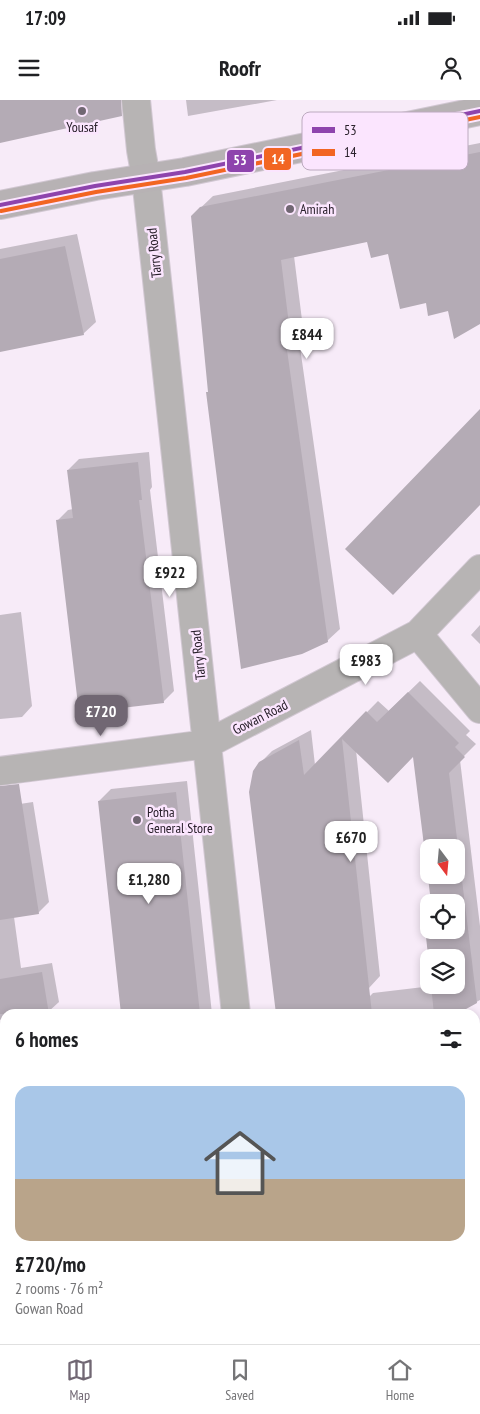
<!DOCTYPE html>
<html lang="en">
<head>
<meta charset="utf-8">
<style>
  body { margin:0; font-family:"PT Sans Narrow",sans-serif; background:#f6f6f6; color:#202124; height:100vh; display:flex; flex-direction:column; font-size:19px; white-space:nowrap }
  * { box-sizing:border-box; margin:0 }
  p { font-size:16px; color:#757577 }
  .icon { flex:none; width:28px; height:28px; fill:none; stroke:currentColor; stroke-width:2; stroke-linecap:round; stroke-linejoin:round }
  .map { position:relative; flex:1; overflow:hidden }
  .side { position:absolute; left:0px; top:909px; width:480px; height:336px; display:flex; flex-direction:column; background:#fff; border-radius:15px 15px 0 0; box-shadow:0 2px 8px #0003 }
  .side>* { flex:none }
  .needle { width:32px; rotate:164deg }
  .buttons { position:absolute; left:420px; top:739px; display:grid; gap:10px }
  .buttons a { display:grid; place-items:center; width:45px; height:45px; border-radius:10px; background:#fff; box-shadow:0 2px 8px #0003; font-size:25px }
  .price { position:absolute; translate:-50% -42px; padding:0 11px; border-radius:10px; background:#fff; color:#222; font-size:16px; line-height:32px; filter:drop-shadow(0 1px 2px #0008) }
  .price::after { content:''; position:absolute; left:50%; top:30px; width:15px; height:11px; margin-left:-8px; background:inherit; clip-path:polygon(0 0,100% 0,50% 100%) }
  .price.active { background:#716773; color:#fff }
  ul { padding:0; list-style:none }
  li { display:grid; align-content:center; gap:10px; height:265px; padding:0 15px }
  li+li { border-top:1px solid #e0e0e0 }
  li span { display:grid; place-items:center; height:155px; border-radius:15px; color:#555 }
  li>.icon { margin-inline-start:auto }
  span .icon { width:90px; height:90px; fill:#fffc; stroke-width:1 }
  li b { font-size:21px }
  h2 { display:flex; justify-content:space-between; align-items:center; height:60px; padding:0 15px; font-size:21px }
  .status { display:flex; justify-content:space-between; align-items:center; height:35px; padding:0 25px; background:#fff; direction:ltr }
  .status svg { height:14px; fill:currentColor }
  header { display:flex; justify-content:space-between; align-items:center; height:65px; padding:0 15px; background:#fff; font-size:22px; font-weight:700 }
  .tabs { display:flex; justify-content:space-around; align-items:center; height:70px; border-top:1px solid #e0e0e0; background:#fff; font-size:14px; color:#757577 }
  .tabs a { display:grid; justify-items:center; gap:2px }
  .tabs .active { color:#716773 }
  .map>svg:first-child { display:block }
  .shadow { fill:#0003 }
  .building { fill:#b4abb5; fill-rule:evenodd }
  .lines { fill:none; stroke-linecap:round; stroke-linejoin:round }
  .street-casing { stroke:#d1c7d2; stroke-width:30 }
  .secondary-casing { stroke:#d1c7d2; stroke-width:30 }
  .street { stroke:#b7b4b4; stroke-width:28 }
  .secondary { stroke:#b7b2b4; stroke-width:28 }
  .bus-1-casing { stroke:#fbe5fe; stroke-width:8 }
  .bus-2-casing { stroke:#fbe5fe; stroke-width:8 }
  .bus-1 { stroke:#8e44ad; stroke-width:4 }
  .bus-2 { stroke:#f26522; stroke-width:4 }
  .poi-dot { fill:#716773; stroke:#fbe5fe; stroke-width:2 }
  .labels { text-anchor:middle; stroke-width:5; stroke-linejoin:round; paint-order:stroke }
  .poi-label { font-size:14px; fill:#29202b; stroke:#fbe5fe; text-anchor:start }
  .street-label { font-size:14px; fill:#29202b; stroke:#fbe5fe }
  .key { fill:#fbe5fe; stroke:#bcaabf; stroke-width:1 }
  .key-label { font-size:14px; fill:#29202b }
  .line-badge { stroke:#fbe5fe; stroke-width:2 }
  .badge-label { font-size:14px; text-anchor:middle; font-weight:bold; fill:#fff }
</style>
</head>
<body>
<div class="status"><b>17:09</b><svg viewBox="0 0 49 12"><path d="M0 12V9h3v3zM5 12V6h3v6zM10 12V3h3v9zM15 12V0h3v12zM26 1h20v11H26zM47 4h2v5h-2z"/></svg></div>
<header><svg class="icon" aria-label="menu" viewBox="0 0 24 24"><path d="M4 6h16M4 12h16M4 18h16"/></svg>Roofr<svg class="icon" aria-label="person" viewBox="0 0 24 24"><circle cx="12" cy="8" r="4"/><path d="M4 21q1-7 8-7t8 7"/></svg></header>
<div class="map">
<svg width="480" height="1244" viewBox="0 0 480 1244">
  <rect width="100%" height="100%" fill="#f7ebf8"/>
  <!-- shadow -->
  <path class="shadow" d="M186 0H277L188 16Z
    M480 43V223L427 202 389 153 368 141 294 156 304 236 299 240 340 529 327 541 209 291 192 116 213 96Z
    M77 134 96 222 83 234 0 251V149Z
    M149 352 152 387 150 390 174 591 163 602 57 421 68 410 73 409 68 370 79 359Z
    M21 512 32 606 22 617 0 619V515Z
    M480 525V544L471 535Z
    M420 581 470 631 466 635 476 644 460 660 480 826V900L455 914H363L361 905 373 893 432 886V885H456V858H429L425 820 429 816V830H456V802H432L429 775H456V748L414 655 356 650 380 876 369 888 260 663 272 651 311 630 315 665 378 601 389 611Z
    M187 681 212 914H123L99 701 111 689Z
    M33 702 49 802 38 813 14 817 21 868 52 863 59 902 48 912 5 914V919L0 920V707Z
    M480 951V1038L475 1039V952Z
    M0 1023H5V1091L0 1092Z
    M480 1093V1187L475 1188V1094Z
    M5 1184V1240H93L84 1244H0V1186Z"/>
  <!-- building -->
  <path class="building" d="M0 0H121L122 16 0 43Z
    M480 52V224L454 239 448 211 428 216 426 203 400 209 388 154 371 158 367 142 281 160 292 249 287 250 328 542 302 554 241 569 206 292H208L191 116 200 107Z
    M65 146 84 235 0 252V159Z
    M480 309V405L393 495 345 449Z
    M138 362 142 400H139L164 603 79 613 56 420 73 418 67 370Z
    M408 592 459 643 455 647 465 657 449 673 477 903 457 914H434L431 885H456V858H429V864L424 819H429V830H456V802H431L413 657 388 683 342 639 372 914H276L249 692 253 671 259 662 299 640 304 675 366 611 377 622ZM429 748H456V775H429Z
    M19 684 39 814 0 820V686Z
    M176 692 200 914H121L98 701Z
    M42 872 49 914H0V879Z"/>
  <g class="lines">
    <defs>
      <path id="street" d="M136 0 141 50 146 78 236 914
        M418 534 480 609
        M0 671 207 644 418 534 480 469
        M475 1072 480 1071
        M270 1240V1244
        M165 1244 174 1240"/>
      <path id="secondary" d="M0 105 95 86 185 72 480 11"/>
    </defs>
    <!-- street casing -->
    <use href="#street" class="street-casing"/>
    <!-- secondary casing -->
    <use href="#secondary" class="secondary-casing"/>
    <!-- street -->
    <use href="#street" class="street"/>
    <!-- secondary -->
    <use href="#secondary" class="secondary"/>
    <defs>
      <path id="bus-1" d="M0 105 95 86 185 72 480 11"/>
      <path id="bus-2" d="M1 111 96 92 186 78 480 17"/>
    </defs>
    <!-- bus-1 casing -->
    <use href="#bus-1" class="bus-1-casing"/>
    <!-- bus-2 casing -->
    <use href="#bus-2" class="bus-2-casing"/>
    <!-- bus-1 -->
    <use href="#bus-1" class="bus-1"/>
    <!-- bus-2 -->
    <use href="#bus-2" class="bus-2"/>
  </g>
  <!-- markers -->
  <g class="poi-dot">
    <circle cx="82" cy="11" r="5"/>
    <circle cx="290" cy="109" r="5"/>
    <circle cx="137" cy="720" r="5"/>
  </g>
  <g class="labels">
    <!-- poi labels -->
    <g class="poi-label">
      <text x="82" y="32" text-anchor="middle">Yousaf</text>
      <text x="300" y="114">Amirah</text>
      <text x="147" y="717">Potha<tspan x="147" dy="16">General Store</tspan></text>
    </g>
    <!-- street labels -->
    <g class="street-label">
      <text transform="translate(154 153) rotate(-96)" y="5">Tarry Road</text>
      <text transform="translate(198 555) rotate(-96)" y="5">Tarry Road</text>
      <text transform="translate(260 617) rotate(-27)" y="5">Gowan Road</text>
    </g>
  </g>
  <!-- legend -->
  <rect x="302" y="12" width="166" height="58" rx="8" class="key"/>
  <rect x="312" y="27" width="23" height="6" fill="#8e44ad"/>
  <rect x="312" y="49" width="23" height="7" fill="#f26522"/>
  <g class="key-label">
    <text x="344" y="35">53</text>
    <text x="344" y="57">14</text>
  </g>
  <g class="line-badge">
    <rect x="263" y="47" width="29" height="24" rx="5" fill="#f26522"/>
    <rect x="226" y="49" width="29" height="24" rx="5" fill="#8e44ad"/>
  </g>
  <g class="badge-label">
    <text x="278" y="64">14</text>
    <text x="240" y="65">53</text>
  </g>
</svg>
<div class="buttons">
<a><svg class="needle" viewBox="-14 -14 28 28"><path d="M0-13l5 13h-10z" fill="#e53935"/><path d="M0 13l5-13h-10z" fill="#757577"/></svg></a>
<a><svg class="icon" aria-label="locate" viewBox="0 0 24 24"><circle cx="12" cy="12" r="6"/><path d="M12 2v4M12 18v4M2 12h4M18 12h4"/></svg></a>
<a><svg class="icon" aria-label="layers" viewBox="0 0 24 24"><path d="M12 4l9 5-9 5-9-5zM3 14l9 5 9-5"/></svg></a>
</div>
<b class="price" style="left:307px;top:260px">£844</b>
<b class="price" style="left:170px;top:498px">£922</b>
<b class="price" style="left:366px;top:586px">£983</b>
<b class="price active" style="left:101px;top:637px">£720</b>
<b class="price" style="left:351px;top:763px">£670</b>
<b class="price" style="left:149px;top:805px">£1,280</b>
<section class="side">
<h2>6 homes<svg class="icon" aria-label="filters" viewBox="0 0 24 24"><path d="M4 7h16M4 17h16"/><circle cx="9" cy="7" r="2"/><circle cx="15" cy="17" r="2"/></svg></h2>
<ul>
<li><span style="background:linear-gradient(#a9c7e8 60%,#b9a48a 0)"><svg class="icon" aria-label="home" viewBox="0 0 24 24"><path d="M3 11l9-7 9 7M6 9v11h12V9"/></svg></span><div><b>£720/mo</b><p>2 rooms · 76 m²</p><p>Gowan Road</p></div></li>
</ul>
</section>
</div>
<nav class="tabs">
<a class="active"><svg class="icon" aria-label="map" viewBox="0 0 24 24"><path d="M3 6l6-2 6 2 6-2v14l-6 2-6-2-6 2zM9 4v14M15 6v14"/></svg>Map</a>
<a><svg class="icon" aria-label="saved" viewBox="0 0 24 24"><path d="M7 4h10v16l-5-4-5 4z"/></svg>Saved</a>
<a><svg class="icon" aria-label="home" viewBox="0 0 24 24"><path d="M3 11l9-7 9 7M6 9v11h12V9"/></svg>Home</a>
</nav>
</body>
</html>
